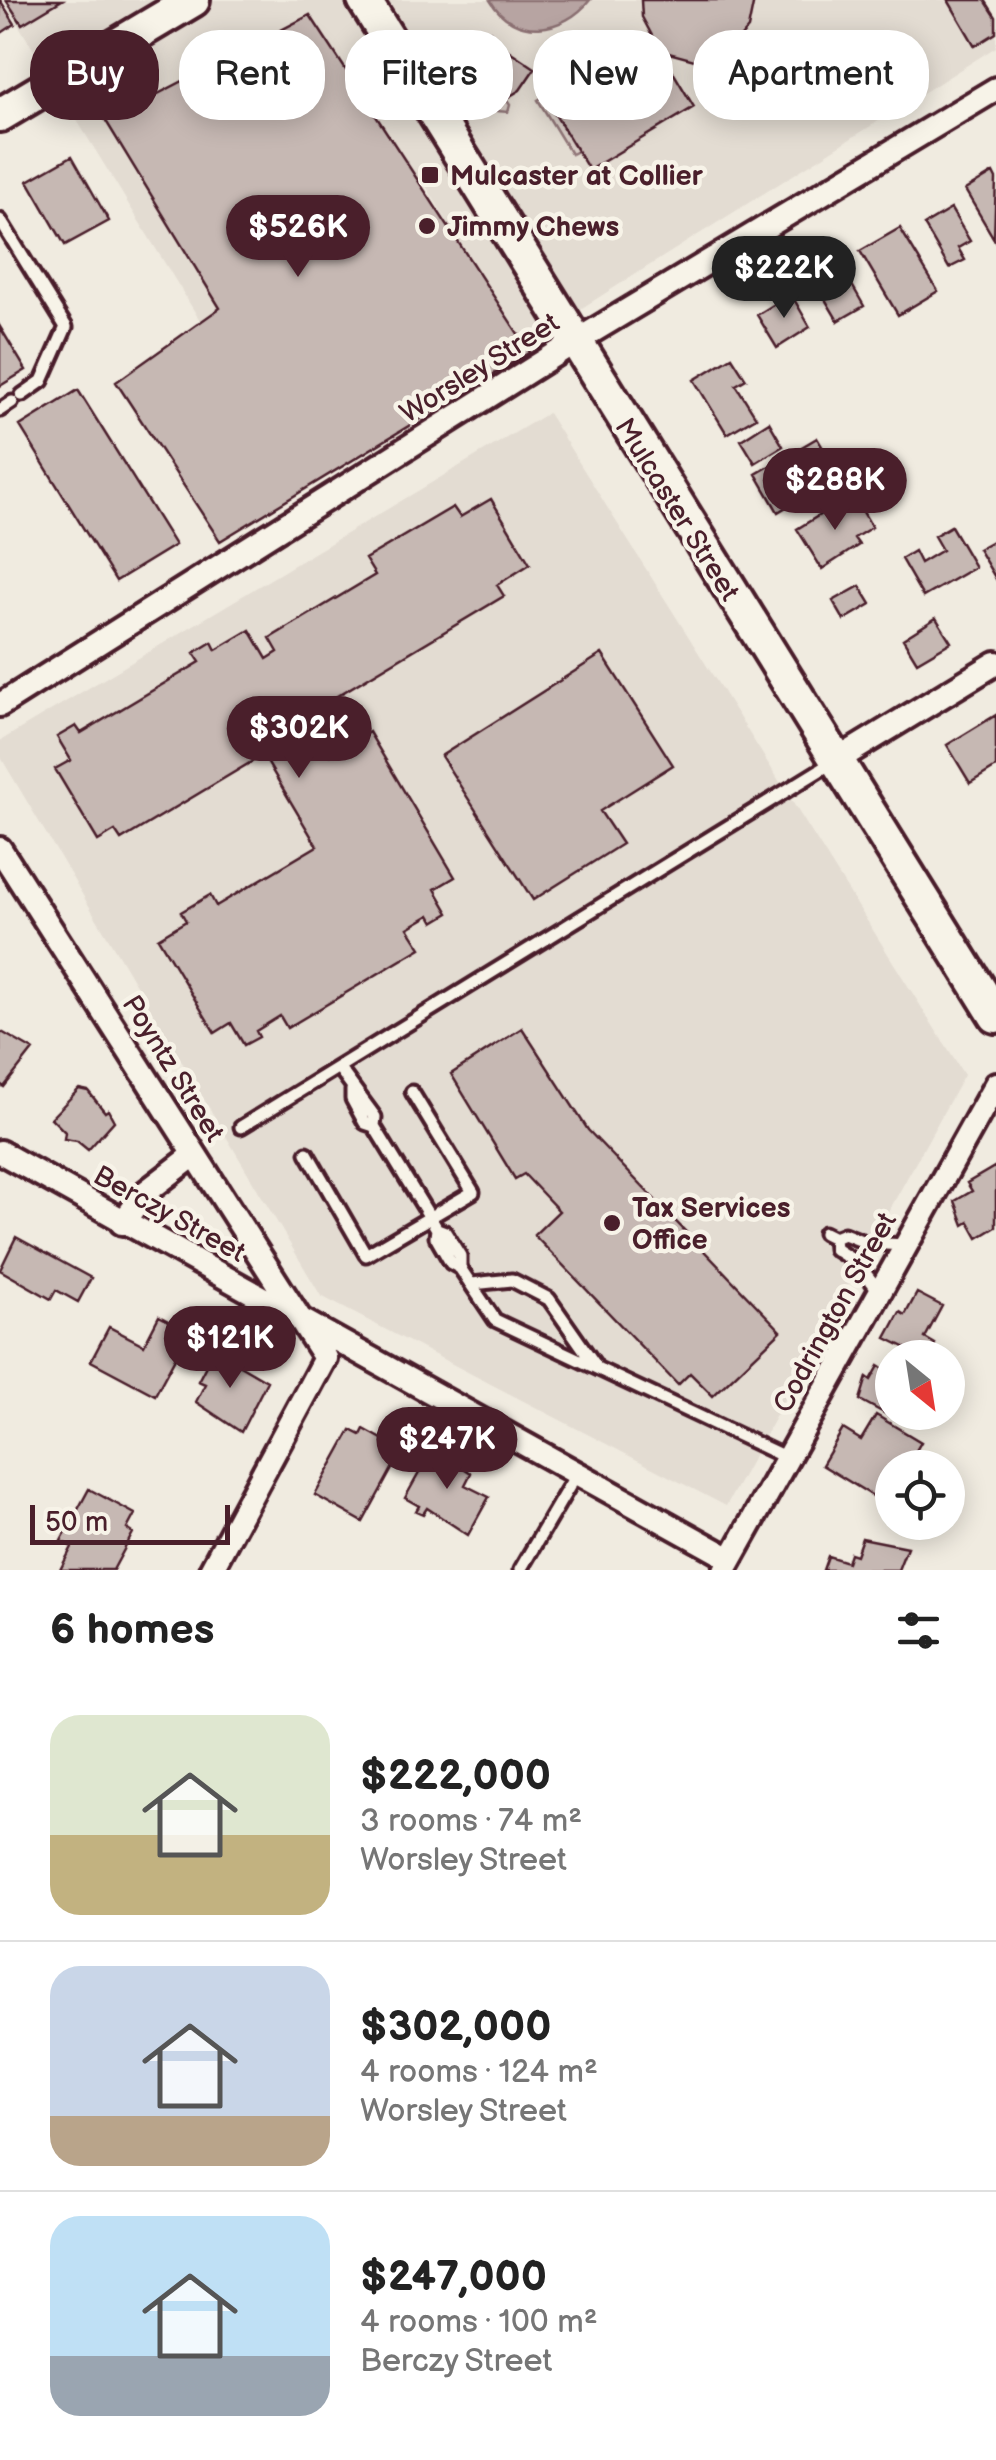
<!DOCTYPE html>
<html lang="en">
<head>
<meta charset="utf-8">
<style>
  body { margin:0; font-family:"Balsamiq Sans",sans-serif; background:#f2f2f2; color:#222; height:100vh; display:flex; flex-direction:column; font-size:38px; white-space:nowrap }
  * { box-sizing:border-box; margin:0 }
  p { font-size:32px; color:#767676 }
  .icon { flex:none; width:55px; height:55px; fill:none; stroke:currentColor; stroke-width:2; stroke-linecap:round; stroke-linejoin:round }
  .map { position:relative; height:1570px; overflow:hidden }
  .panel { display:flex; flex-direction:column; background:#fff; flex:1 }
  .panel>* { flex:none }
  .guide { position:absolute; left:30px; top:30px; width:938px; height:90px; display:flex; gap:20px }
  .needle { width:65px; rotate:150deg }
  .buttons { position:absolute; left:875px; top:1340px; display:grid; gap:20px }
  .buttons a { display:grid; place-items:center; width:90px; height:90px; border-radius:50%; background:#fff; box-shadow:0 5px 25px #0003; font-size:50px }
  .scale { position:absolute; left:30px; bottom:25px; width:200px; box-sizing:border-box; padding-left:10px; border:5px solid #4a1f2b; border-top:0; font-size:28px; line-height:35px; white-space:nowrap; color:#4a1f2b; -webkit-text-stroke:8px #f7f3e8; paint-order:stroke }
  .price { position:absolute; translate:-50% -85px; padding:0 22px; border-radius:35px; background:#4a1f2b; color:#fff; font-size:32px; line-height:65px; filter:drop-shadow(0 2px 5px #0008) }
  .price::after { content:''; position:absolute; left:50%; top:60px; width:30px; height:22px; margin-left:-15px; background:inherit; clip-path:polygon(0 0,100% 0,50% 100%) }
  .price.selected { background:#222; color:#fff }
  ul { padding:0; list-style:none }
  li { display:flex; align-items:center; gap:30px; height:250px; padding:0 50px }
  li+li { border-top:2px solid #e0e0e0 }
  li span { display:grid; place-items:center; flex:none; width:280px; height:200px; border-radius:30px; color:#555 }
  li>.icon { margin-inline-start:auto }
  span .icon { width:120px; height:120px; fill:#fffc; stroke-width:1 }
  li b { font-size:42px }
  h2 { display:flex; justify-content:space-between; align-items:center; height:120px; padding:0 50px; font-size:42px }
  .chip { padding:0 35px; border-radius:40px; background:#fff; box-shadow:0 5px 25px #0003; font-size:35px; line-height:90px }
  .chip.selected { background:#4a1f2b; color:#fff }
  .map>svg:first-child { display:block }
  .built { fill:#e3dcd2 }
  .green { fill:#d8cdc6; stroke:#917678; stroke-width:2.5 }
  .water { fill:#b7a4a2; stroke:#8b6f72; stroke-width:2.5 }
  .building { fill:#c6b8b3; stroke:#4a1f2b; stroke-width:2.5 }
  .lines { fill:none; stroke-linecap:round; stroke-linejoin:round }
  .lane-casing { stroke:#4a1f2b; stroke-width:19 }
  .street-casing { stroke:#4a1f2b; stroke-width:30 }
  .secondary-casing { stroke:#4a1f2b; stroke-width:40 }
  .lane { stroke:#f7f3e8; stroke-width:11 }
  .street { stroke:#f7f3e8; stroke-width:22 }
  .secondary { stroke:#f7f3e8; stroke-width:32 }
  .poi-dot { fill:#4a1f2b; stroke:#f7f3e8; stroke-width:4 }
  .labels { text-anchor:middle; stroke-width:9; stroke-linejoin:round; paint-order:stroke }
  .poi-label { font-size:28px; font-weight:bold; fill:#4a1f2b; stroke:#f7f3e8; text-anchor:start }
  .street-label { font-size:28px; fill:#4a1f2b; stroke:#f7f3e8 }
</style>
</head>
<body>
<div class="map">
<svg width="996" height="1570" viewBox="0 0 996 1570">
  <rect width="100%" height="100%" fill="#f0ebe0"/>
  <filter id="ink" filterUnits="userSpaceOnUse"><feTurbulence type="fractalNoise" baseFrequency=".01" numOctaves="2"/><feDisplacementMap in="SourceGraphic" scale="20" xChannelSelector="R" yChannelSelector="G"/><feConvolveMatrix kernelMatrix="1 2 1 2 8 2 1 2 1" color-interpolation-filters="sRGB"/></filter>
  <g filter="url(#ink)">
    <!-- built -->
    <path class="built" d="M3 0H986L996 17V47L520 347 425 184 201 322Z
      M548 413 964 1075 726 1506 321 1296 0 756V741Z"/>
    <!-- green -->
    <path class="green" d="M485 30 490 31 500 49 475 62 500 102 506 99 510 105 508 112 497 111 461 52 464 43Z
      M650 35 656 43 550 106 577 151 571 154 538 100Z"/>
    <!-- water -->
    <path class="water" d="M490 0H590C564 33 514 41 490 0Z"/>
    <!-- building -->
    <path class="building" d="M0 0 15 24 0 34Z
      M6 0H62L22 24Z
      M754 0 748 29 728 52 698 61 669 53 664 57 694 107 589 170 550 106 656 43 642 17 641 0Z
      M948 0H985L996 17V33L975 46Z
      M310 15 530 352 220 541 116 382 220 308 106 121Z
      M505 48 535 68 520 90 500 102 475 62Z
      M72 156 109 221 65 245 28 181Z
      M993 173 996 179 994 239 965 190Z
      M951 209 970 241 958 248 965 260 949 268 924 225Z
      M900 228 938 291 898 315 860 251Z
      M840 264 864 306 838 321 813 279Z
      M791 294 810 327 777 348 757 315Z
      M0 327 26 370 0 386Z
      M732 357 746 379 736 385 756 417 727 434 694 380Z
      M78 390 175 545 116 581 20 426Z
      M769 422 783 446 755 463 741 440Z
      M817 438 839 475 778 512 756 474Z
      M491 499 530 564 497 585 504 596 307 714 331 755 369 732 455 877 435 889 449 913 434 922 430 915 408 928 421 948 287 1028 280 1016 256 1031 259 1037 244 1045 231 1023 215 1033 158 938 186 921 181 912 210 895 216 906 317 846 263 755 121 840 115 831 98 841 55 769 71 760 57 737 76 726 81 733 200 662 194 653 212 642 216 650 250 630 267 659 278 652 270 638 375 575 365 559 453 507 460 517Z
      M856 500 872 527 854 538 859 545 822 569 797 529 836 505 839 510Z
      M951 526 975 567 923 597 901 559 914 551 920 563 942 550 934 536Z
      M996 539V579L978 549Z
      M860 586 871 604 844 620 833 601Z
      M936 618 951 642 917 662 903 639Z
      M602 654 673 765 600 811 622 844 533 900 441 756Z
      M996 715V767L970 783 947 745Z
      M522 1028 588 1130 781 1331 713 1396 690 1373 678 1385 534 1235 559 1211 524 1174 515 1179 451 1074Z
      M0 1031 33 1050 4 1087 0 1084Z
      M79 1089 88 1091 105 1112 108 1110 114 1121 88 1150 77 1141 64 1139 65 1132 51 1118Z
      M996 1166V1227L978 1238 969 1222 964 1225 955 1201 972 1191 967 1183Z
      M16 1237 91 1278 78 1302 56 1290 51 1299 0 1270Z
      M917 1293 942 1306 925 1338 935 1344 927 1358 886 1338 900 1312 905 1315Z
      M159 1316 189 1332 155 1395 91 1361 109 1327 144 1345Z
      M219 1353 267 1381 241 1432 196 1402 205 1384 198 1381 211 1356Z
      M879 1366 892 1374V1412H901L897 1420 860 1400 867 1377 871 1380Z
      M876 1415 921 1442 906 1468 892 1465 873 1496 822 1465 843 1429 861 1440Z
      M364 1429 391 1444 388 1450 399 1456 363 1522 315 1495 351 1430 361 1435Z
      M439 1452 471 1473 465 1485 489 1497 468 1535 427 1508 423 1514 416 1511 419 1506 405 1498 423 1466 420 1458Z
      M89 1489 135 1514 127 1529 133 1533 113 1570H60L72 1547 61 1541Z
      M862 1538 907 1547 898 1570H823L828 1556 847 1562 850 1553 856 1555Z"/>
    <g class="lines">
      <defs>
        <path id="lane" d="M0 220 66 327 42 381 22 395
          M0 410 12 402
          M339 1068 375 1117 374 1126 437 1229 436 1237 451 1263 460 1268 495 1320 787 1458
          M352 1090V1099L365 1123 374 1126
          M241 1127 833 762
          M307 1153 366 1255 473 1192 412 1092
          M437 1229 445 1232 460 1256V1268
          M824 1233 834 1238 844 1234 867 1243 905 1245
          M834 1238 835 1249 857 1263 880 1292
          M472 1284 512 1280 549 1299 595 1365
          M520 1570 577 1473"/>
        <path id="street" d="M0 705 573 343 996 89
          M837 760 996 663
          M0 849 325 1358 211 1570
          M0 1152 731 1559
          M122 1223 146 1192 194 1155
          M725 1570 996 1084"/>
        <path id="secondary" d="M364 0 996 1016
          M0 115 193 0"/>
      </defs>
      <!-- lane casing -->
      <use href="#lane" class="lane-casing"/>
      <!-- street casing -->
      <use href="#street" class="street-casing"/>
      <!-- secondary casing -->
      <use href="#secondary" class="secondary-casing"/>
      <!-- lane -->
      <use href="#lane" class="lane"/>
      <!-- street -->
      <use href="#street" class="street"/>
      <!-- secondary -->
      <use href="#secondary" class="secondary"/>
    </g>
  </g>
  <!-- markers -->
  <g class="poi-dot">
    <rect x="420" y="165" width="20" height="20" rx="5"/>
    <circle cx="427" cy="226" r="10"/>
    <circle cx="612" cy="1223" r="10"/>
  </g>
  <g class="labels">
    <!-- poi labels -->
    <g class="poi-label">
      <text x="450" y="185">Mulcaster at Collier</text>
      <text x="447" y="236">Jimmy Chews</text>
      <text x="632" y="1217">Tax Services<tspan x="632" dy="32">Office</tspan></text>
    </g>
    <!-- street labels -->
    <g class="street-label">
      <text transform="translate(479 367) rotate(-32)" y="10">Worsley Street</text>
      <text transform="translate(678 509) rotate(58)" y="10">Mulcaster Street</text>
      <text transform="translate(174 1068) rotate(58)" y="10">Poyntz Street</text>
      <text transform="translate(170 1213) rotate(29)" y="10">Berczy Street</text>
      <text transform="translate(834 1312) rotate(-61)" y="10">Codrington Street</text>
    </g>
  </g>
</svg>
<div class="buttons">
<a><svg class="needle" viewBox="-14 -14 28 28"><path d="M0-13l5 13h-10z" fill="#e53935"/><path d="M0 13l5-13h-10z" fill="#767676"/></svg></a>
<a><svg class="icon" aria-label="locate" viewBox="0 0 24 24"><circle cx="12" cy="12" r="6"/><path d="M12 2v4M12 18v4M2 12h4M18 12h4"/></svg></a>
</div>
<div class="scale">50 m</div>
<b class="price" style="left:298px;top:280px">$526K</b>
<b class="price selected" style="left:784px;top:321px">$222K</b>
<b class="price" style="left:835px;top:533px">$288K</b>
<b class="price" style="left:299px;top:781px">$302K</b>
<b class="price" style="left:230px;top:1391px">$121K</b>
<b class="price" style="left:447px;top:1492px">$247K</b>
<div class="guide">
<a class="chip selected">Buy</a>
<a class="chip">Rent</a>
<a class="chip">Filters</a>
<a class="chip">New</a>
<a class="chip">Apartment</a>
</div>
</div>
<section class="panel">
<h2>6 homes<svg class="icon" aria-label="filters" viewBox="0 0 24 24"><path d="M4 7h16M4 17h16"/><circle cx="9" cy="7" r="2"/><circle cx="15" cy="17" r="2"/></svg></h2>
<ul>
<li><span style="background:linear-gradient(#dfe7d0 60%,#c2b280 0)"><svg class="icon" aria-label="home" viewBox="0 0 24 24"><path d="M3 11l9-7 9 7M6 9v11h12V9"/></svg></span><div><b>$222,000</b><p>3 rooms · 74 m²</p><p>Worsley Street</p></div></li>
<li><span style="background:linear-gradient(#c9d6e8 75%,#b9a48a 0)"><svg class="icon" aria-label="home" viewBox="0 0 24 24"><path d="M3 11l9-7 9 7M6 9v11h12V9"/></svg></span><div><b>$302,000</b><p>4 rooms · 124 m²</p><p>Worsley Street</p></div></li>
<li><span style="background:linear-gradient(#bfe0f5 70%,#9aa5b1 0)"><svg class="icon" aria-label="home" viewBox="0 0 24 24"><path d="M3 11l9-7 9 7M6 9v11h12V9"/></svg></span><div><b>$247,000</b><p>4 rooms · 100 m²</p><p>Berczy Street</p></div></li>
</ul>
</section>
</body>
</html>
